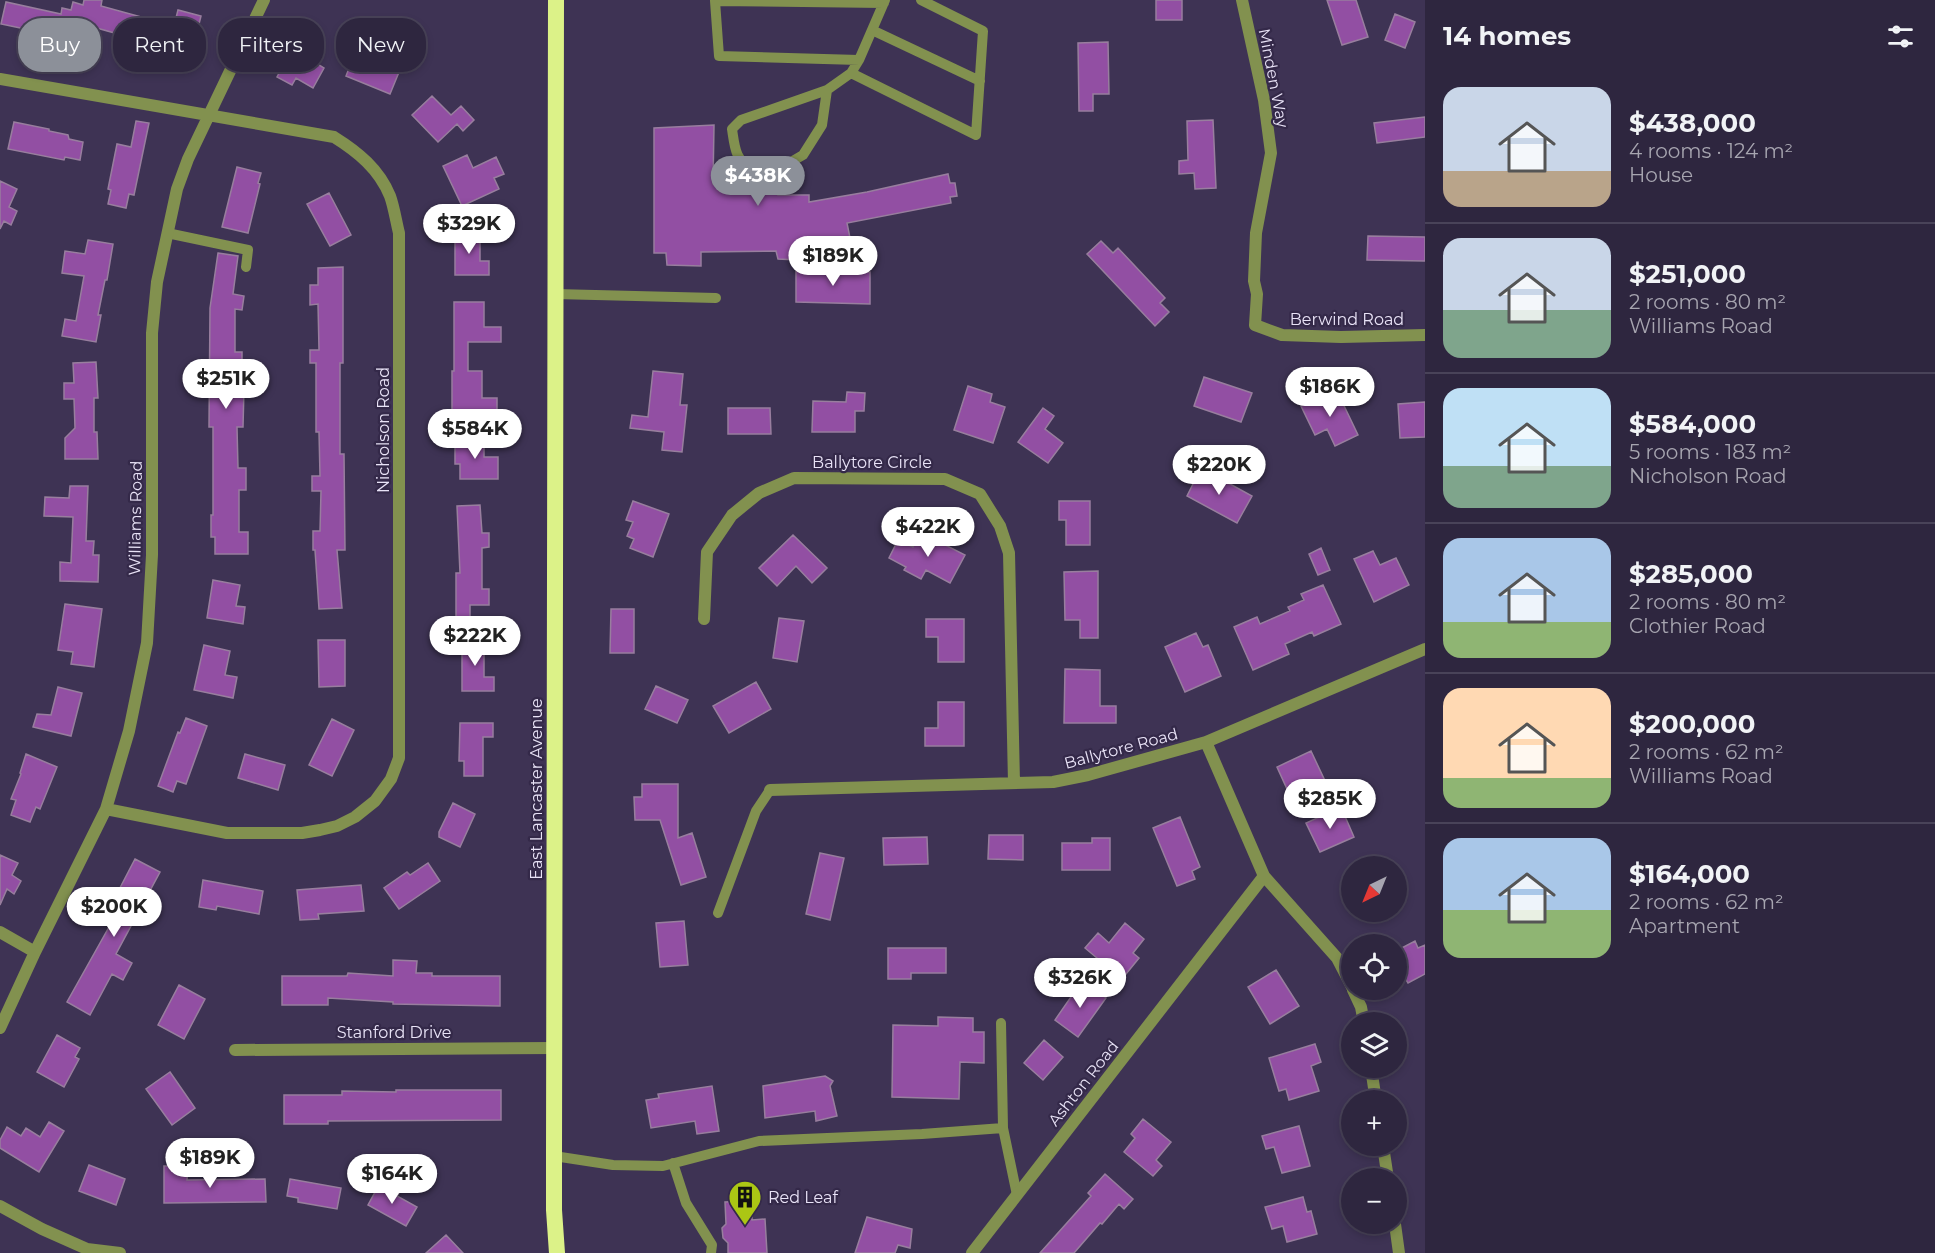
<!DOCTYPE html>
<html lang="en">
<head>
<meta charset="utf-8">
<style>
  body { margin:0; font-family:Montserrat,sans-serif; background:#362e46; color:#f1f3f6; height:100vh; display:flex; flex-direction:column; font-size:22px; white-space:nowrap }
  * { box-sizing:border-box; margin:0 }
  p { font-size:20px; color:#a7a5b0 }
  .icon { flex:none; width:33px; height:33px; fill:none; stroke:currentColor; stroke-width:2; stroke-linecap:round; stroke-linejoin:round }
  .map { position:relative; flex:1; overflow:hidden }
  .details { display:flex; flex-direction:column; background:#2e263f; width:510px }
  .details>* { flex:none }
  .banner { position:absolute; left:18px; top:18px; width:570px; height:54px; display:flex; gap:12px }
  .needle { width:39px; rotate:223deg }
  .controls { position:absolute; left:1341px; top:856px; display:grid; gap:12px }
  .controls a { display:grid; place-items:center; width:66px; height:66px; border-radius:50%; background:#2e263f; box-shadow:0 3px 9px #0003,0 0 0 2px #494359; font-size:30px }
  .price { position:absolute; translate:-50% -51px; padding:0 14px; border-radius:21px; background:#fff; color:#222; font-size:20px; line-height:39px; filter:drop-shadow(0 2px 3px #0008) }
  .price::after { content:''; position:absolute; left:50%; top:36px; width:18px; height:14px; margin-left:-9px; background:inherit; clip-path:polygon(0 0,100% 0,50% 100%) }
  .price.on { background:#8c9099; color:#fff }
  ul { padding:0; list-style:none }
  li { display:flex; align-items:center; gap:18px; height:150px; padding:0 18px }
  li+li { border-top:2px solid #494359 }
  li span { display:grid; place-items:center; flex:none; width:168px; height:120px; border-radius:18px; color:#555 }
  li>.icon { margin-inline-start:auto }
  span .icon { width:72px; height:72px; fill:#fffc; stroke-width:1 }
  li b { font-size:26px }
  h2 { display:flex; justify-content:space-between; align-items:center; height:72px; padding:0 18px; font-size:26px }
  .pill { padding:0 21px; border-radius:24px; background:#2e263f; box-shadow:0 3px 9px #0003,0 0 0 2px #494359; font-size:21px; line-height:54px }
  .pill.on { background:#8c9099; color:#fff }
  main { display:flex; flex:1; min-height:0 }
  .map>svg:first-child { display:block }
  .building { fill:#924fa3; stroke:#987e9e; stroke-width:1.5 }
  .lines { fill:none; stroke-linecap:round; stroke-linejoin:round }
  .service { stroke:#82914f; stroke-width:10 }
  .minor { stroke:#82914f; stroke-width:12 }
  .trunk { stroke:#dcf288; stroke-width:16 }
  .labels { text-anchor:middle; stroke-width:4.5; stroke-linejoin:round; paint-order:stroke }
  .street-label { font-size:16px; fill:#e9e3f7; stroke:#342949 }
  .poi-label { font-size:16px; fill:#e9e3f7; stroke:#342949; text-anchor:start }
</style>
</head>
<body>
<main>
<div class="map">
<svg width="1425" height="1253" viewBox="0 0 1425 1253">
  <rect width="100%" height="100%" fill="#3e3354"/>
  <!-- building -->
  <path class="building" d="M84 0H102L101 6 174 26 178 10 201 16 190 60 186 59 184 67 164 62 168 48 93 27 90 38 36 25 35 31 1 24 6 2 61 14 62 8 71 10 73 2 83 5Z
    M1156 0H1182V20H1156Z
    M1327 0H1356L1368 37 1342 45Z
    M1395 14 1415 22 1405 48 1385 40Z
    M302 32 321 43 311 60 324 68 313 88 296 78 292 85 277 77Z
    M1108 42 1109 94H1093V111H1079L1078 43Z
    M372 46 404 60 390 94 346 76 353 58 365 63Z
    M432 96 451 115 461 106 474 120 463 131 457 124 438 142 412 115Z
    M1425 117V137L1377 143 1374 123Z
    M1213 120 1216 188 1195 189 1194 173 1179 174V161L1188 160 1187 121Z
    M136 121 149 123 134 195 129 194 126 208 108 204 111 190 108 189 117 144 131 147Z
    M14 122 49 129V131L68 135 69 139 83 142 80 160 65 157 64 160 8 149Z
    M714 125 713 184 778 183V195H809V202L867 192 948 174 950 183H955L957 196 950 197 951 203 847 223 852 248 798 260 778 259 776 251 701 252V266L667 265 666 253H654V128Z
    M467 155 473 168 496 157 504 174 494 178 499 189 462 206 443 166Z
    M237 167 261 173 258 183 260 184 248 233 222 227Z
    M0 181 17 189 9 207 17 211 11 225 4 221 0 229Z
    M329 193 351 235 330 246 307 204Z
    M455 231H480V261H489V275H455Z
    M1368 236 1425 237V261L1367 260Z
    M88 240 113 244 107 280H105L98 315H101L96 342 62 336 65 319 76 321 84 276 62 273 65 251 85 254Z
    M1101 241 1113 253 1118 248 1165 298 1160 303 1169 312 1155 326 1087 254Z
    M218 253 238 256 233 294 244 296 242 310 235 309V352H242V389H244L243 427H237L238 468H246V490H239V532H248V554H215V537H211V515H213V427H209L210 308Z
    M343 267V363H340V454H344L345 550H337L342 608 319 609 315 550H313V531H320L321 491H312V476H320L319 432H316V363H310V350H319L318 304 310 305V285H318V268Z
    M796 270 870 272V304L796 302Z
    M454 302H484V327H501V342H468V371H482V398H497V413L452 412V371H454Z
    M96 362 98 398H94V432H97L98 459H65V438L75 428 74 399H64V383H74L73 363Z
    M653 371 683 374 680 405H687L682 452 662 450 664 432 630 428 632 415 648 417Z
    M1204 377 1252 393 1241 422 1194 406Z
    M968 386 992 394 990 402 1005 407 993 443 954 430Z
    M1336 389 1358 435 1335 446 1327 429 1315 435 1301 406Z
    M847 392 865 393 864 411H855V432H812L813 401 846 402Z
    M1425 402V437L1400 438 1398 404Z
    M728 408H770L771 434H728Z
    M1043 408 1054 416 1045 429 1063 443 1048 463 1018 442Z
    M455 438H484V457H498V479H460V464H455Z
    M1201 468 1252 496 1237 523 1187 496Z
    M70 486H88L86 541H94L93 555H99L98 582 60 581V562L71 563 73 517 44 516 45 497 69 498Z
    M633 501 669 514 653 557 630 548 634 539 627 536 633 522 626 520Z
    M1059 501H1090V545H1066V520H1059Z
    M480 505 482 533H489V547L482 548V589H489V605H470V619H456V573H460L457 506Z
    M920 532 965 555 950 583 926 570 921 579 904 570 906 567 889 558 898 540 913 547Z
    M793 535 827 568 812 583 796 566 777 586 759 568Z
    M1321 548 1330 570 1318 575 1309 554Z
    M1373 551 1380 565 1396 558 1409 585 1374 602 1354 559Z
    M1098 571V638H1080V620H1065L1064 572Z
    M213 580 240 585 236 606 245 607 243 624 207 618Z
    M1323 585 1341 624 1314 636 1312 632 1285 644 1289 654 1253 670 1234 627 1257 617 1260 624 1290 611 1288 607 1304 600 1301 594Z
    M65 604 102 609 94 667 71 664 73 652 58 650Z
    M611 609H634V653H610Z
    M779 618 804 621 797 662 773 658Z
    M926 619H964V662H938V637H926Z
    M1196 633 1203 647 1208 645 1221 676 1185 692 1165 647Z
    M462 638 484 639V677H494V691H462Z
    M318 640H345V686L319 687Z
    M204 645 230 651 225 675 237 677 233 698 194 690Z
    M1065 669 1100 670V706H1116V723H1064Z
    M756 682 771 709 729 733 713 706Z
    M656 686 688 700 677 723 645 709Z
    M58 687 82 693 71 736 33 727 37 714 51 715Z
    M938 702H964V746H925V728H938Z
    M186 718 207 726 186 784 177 781 173 792 158 786 178 732 180 733Z
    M332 719 354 730 332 776 309 765Z
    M460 723H493V737H483V776H464V761H459Z
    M1311 751 1326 783 1292 800 1277 767Z
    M26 754 57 767 40 809 36 807 30 822 11 815 16 800 11 799 21 774 20 773Z
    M245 754 285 765 278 790 238 778Z
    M642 784H678V838L692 833 706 877 681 885 660 820H635L634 797H642Z
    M453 803 475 814 460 847 439 837V832Z
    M1341 807 1354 837 1320 852 1306 823Z
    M1180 817 1200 867 1192 871 1195 879 1177 886 1153 828Z
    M989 835H1023V860L988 859Z
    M927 837 928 864 884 865 883 838Z
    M1092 838H1110V870H1062V843H1092Z
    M820 853 844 858 830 920 806 914Z
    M0 855 18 863 12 875 21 881 14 894 7 889 0 905Z
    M135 859 160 872 116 954 132 963 123 980 112 974 90 1015 67 1002 109 927 114 914 108 911Z
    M428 863 440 881 399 909 384 888 407 872 410 875Z
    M203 880 263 891 259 914 217 906 216 910 199 907Z
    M361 885 364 911 318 914 319 919 300 920 297 890Z
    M684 921 688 965 660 967 656 923Z
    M1125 923 1144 939 1133 953 1139 958 1122 979 1085 948 1098 933 1109 943Z
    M1415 941 1418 948 1425 945V974L1408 983 1396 962V951Z
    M888 948H946V973H911V979H888Z
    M393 960 417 961 416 973H432V976H500V1006L393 1004V1002L328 998V1005H282V976H347L348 973 393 976Z
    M1276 970 1299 1006 1270 1024 1248 987Z
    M1082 981 1106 998 1078 1037 1055 1020Z
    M179 985 205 999 184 1039 158 1025Z
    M938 1017 973 1018V1032H984V1063L960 1062 959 1099 892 1097 893 1025 938 1026Z
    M57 1035 80 1048 75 1057 79 1059 64 1087 37 1072Z
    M1044 1040 1063 1057 1043 1080 1024 1063Z
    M1315 1044 1321 1062 1311 1066 1319 1091 1289 1100 1286 1089 1279 1091 1269 1058Z
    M170 1072 195 1108 172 1125 146 1089Z
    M825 1076 833 1081 830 1086 837 1116 816 1121 815 1111 765 1118 763 1086Z
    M712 1086 719 1131 697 1134 695 1121 651 1128 646 1100 659 1098 658 1094Z
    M396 1090H501V1120L328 1121V1124H284V1095H342V1091L396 1092Z
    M1143 1119 1171 1142 1156 1160 1162 1166 1153 1176 1124 1152 1135 1138 1131 1134Z
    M49 1122 64 1131 39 1172 0 1148V1140L7 1127 21 1136 26 1128 40 1137Z
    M1299 1126 1310 1166 1282 1173 1274 1147 1266 1149 1262 1136Z
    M89 1165 125 1179 116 1205 79 1191Z
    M164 1166H188L187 1180 265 1179 266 1202 164 1203Z
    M1105 1174 1133 1199 1124 1209 1119 1204 1102 1224 1100 1223 1074 1253H1040L1091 1196 1088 1193Z
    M290 1179 341 1188 337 1209 298 1202V1198L287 1196Z
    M380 1183 399 1193 397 1196 417 1207 406 1226 368 1205Z
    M1303 1197 1307 1212 1311 1211 1317 1234 1287 1242 1283 1226 1272 1229 1265 1207Z
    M751 1201 752 1220 765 1219 767 1253H728V1243L723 1238 722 1228 726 1224 725 1202Z
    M867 1217 912 1229 910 1248 898 1245 895 1253H855Z
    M446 1235 463 1253H426Z"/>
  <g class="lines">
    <!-- service -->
    <path class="service" d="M884 3 715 1 719 56 859 60 885 0
      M872 30 980 81
      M859 60 851 73 976 135 983 31 921 0
      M827 90 822 125 803 155 784 166 753 171C735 159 735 149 732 129L741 120 827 90 851 73
      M167 233 248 250 246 267
      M555 294 716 298
      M718 913 756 811 770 790
      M1001 1023 1003 1128
      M554 1156 613 1165 663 1166 759 1141 922 1134 1003 1128 1017 1195
      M673 1163 686 1203 712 1245 711 1253"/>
    <!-- minor -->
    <path class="minor" d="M1242 0 1264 100 1271 153 1256 233 1254 281 1257 294 1255 325 1282 335 1341 337 1425 335
      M0 79 334 137C358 152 379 169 390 196 394 207 396 221 399 233V758L391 779 375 801 355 817 337 826 320 830 302 833H227L106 809
      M704 619 707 552 732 515 759 493 794 478 945 479 980 494 1000 526 1009 553 1014 783
      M1206 742 1264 876 1337 958 1352 987
      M770 790 1053 782 1088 775 1206 742 1425 649
      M0 932 35 952
      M1353 990 1361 1007 1364 1023
      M0 1028 35 952 106 809 129 731 147 643 152 555V333L157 282 177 189 188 159 264 0
      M235 1050 554 1048
      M1371 1068 1376 1101
      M1383 1146 1388 1179
      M0 1206 42 1229 87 1249 120 1253
      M1395 1224 1399 1253
      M972 1253 1264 876"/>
    <!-- trunk -->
    <path class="trunk" d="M556 0 554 1156V1210L557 1253"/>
  </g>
  <!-- icons -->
  <defs>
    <symbol id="building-pin" viewBox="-11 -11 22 30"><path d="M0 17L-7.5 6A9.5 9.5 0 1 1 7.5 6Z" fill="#abc614" stroke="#342949"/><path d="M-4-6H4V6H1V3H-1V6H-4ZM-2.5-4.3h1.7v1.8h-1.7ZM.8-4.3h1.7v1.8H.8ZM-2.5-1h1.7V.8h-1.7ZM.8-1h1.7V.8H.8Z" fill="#111"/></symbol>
  </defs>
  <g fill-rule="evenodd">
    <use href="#building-pin" x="726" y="1178" width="38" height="52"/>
  </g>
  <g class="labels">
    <!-- street labels -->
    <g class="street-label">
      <text transform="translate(1274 78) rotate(79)" y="6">Minden Way</text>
      <text x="1347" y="325">Berwind Road</text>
      <text transform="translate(383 430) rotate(-90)" y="6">Nicholson Road</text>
      <text x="872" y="468">Ballytore Circle</text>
      <text transform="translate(135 518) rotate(-89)" y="6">Williams Road</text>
      <text transform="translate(1121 748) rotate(-15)" y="6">Ballytore Road</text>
      <text transform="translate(536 789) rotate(-90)" y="6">East Lancaster Avenue</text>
      <text x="394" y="1038">Stanford Drive</text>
      <text transform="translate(1083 1083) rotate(-52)" y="6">Ashton Road</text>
    </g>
    <!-- poi labels -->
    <g class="poi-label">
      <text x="768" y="1203">Red Leaf</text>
    </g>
  </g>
</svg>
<div class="controls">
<a><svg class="needle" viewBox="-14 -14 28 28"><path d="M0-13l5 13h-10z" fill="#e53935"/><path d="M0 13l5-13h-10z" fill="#a7a5b0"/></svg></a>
<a><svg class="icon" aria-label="locate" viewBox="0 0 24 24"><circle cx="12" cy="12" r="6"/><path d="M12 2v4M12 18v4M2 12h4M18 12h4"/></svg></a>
<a><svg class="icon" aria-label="layers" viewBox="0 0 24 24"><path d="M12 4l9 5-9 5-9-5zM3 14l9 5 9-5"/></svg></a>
<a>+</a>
<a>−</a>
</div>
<b class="price on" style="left:758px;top:207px">$438K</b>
<b class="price" style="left:469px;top:255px">$329K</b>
<b class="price" style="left:833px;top:287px">$189K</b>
<b class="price" style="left:226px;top:410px">$251K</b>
<b class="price" style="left:1330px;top:418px">$186K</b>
<b class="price" style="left:475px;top:460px">$584K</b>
<b class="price" style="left:1219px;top:496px">$220K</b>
<b class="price" style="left:928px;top:558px">$422K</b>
<b class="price" style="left:475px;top:667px">$222K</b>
<b class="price" style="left:1330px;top:830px">$285K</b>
<b class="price" style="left:114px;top:938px">$200K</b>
<b class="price" style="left:1080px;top:1009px">$326K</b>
<b class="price" style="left:210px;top:1189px">$189K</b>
<b class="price" style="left:392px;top:1205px">$164K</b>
<div class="banner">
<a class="pill on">Buy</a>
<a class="pill">Rent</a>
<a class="pill">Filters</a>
<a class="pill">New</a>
</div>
</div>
<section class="details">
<h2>14 homes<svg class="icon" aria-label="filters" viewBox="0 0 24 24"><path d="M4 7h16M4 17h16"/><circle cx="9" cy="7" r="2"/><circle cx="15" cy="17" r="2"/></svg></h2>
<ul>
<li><span style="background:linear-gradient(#c9d6e8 70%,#b9a48a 0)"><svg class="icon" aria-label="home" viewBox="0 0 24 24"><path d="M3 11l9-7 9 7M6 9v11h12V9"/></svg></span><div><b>$438,000</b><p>4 rooms · 124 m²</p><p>House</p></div></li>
<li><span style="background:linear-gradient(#c9d6e8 60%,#7fa58c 0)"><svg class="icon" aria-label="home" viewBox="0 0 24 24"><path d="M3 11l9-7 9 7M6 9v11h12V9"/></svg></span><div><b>$251,000</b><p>2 rooms · 80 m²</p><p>Williams Road</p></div></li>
<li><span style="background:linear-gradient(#bfe0f5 65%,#7fa58c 0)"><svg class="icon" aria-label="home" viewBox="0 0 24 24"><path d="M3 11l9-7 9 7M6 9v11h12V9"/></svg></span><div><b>$584,000</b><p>5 rooms · 183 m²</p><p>Nicholson Road</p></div></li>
<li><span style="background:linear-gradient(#a9c7e8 70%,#8fb573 0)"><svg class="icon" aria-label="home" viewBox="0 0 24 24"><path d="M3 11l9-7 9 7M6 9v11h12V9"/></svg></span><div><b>$285,000</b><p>2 rooms · 80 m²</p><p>Clothier Road</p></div></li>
<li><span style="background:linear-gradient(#ffd9b3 75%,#8fb573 0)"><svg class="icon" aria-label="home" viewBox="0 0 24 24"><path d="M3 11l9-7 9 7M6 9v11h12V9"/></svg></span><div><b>$200,000</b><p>2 rooms · 62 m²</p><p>Williams Road</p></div></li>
<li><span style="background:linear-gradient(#a9c7e8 60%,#8fb573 0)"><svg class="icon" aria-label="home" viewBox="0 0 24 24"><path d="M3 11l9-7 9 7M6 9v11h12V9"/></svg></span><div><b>$164,000</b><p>2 rooms · 62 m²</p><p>Apartment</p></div></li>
</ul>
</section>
</main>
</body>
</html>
